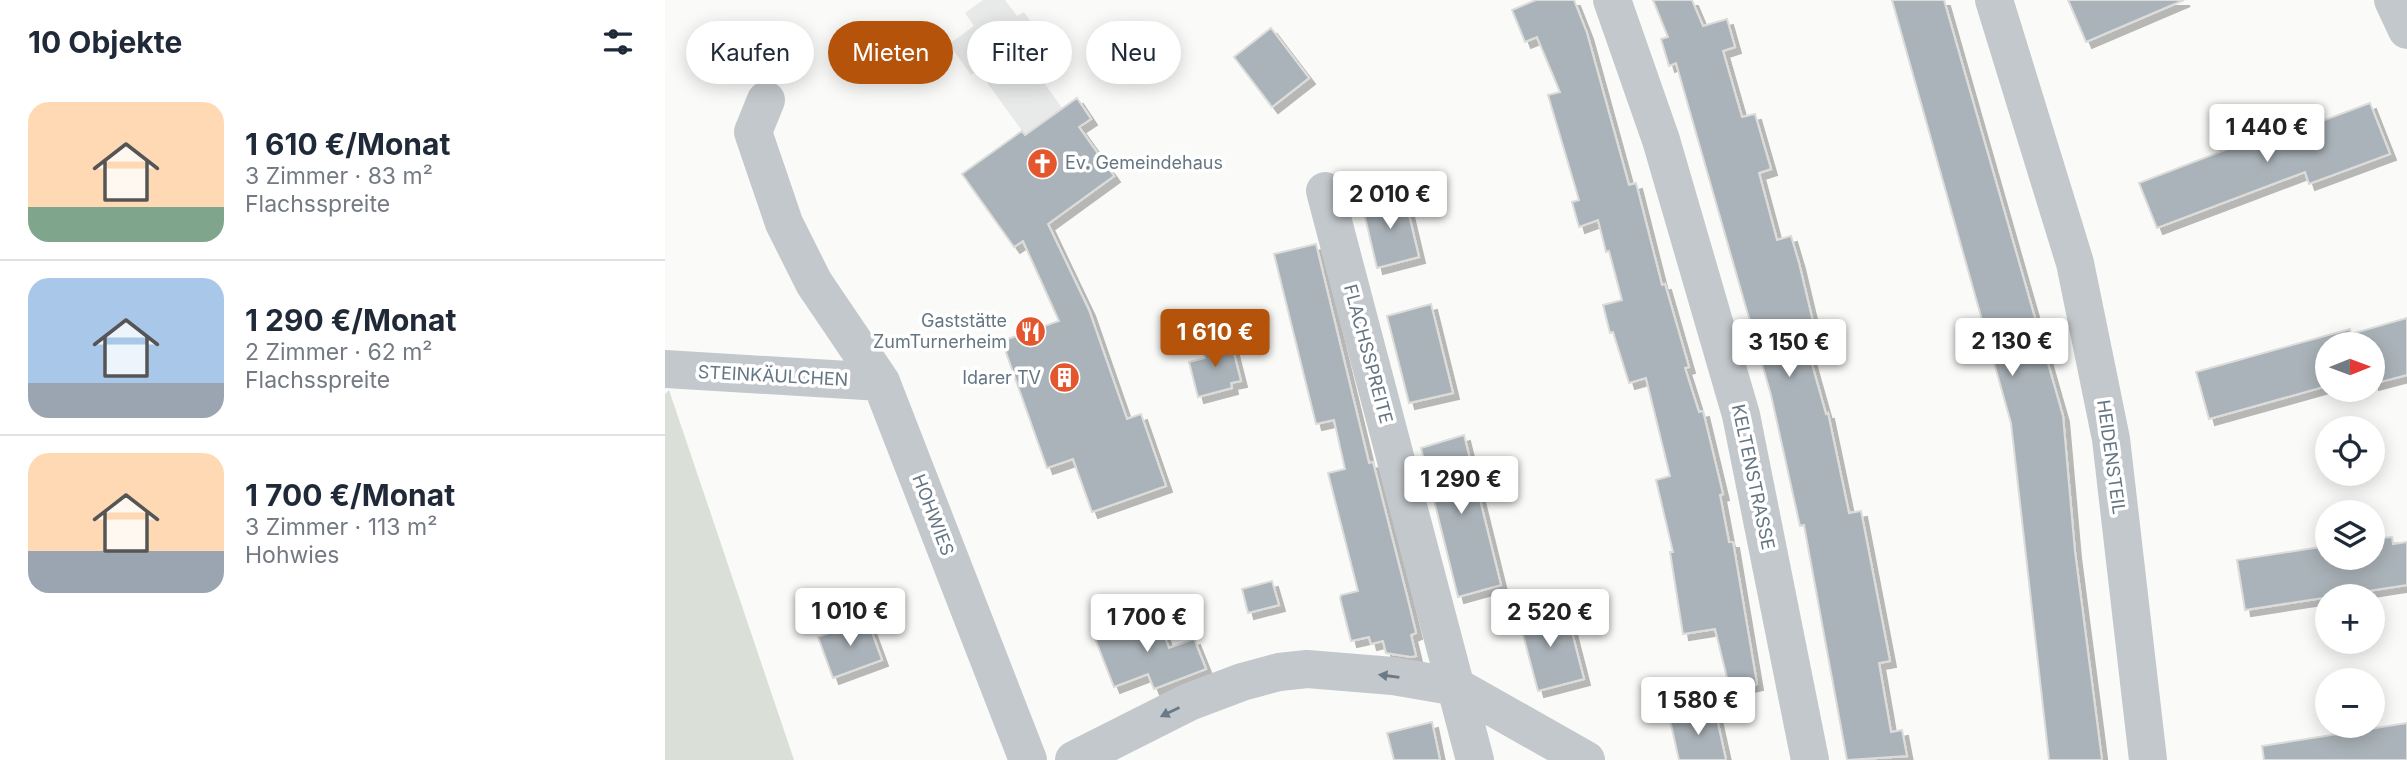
<!DOCTYPE html>
<html lang="de">
<head>
<meta charset="utf-8">
<style>
  body { margin:0; font-family:Inter,sans-serif; background:#f6f6f7; color:#1f2937; height:100vh; display:flex; flex-direction:column; font-size:26px; white-space:nowrap }
  * { box-sizing:border-box; margin:0 }
  p { font-size:23px; color:#747a83 }
  .icon { flex:none; width:38px; height:38px; fill:none; stroke:currentColor; stroke-width:2; stroke-linecap:round; stroke-linejoin:round }
  .map { position:relative; flex:1; overflow:hidden }
  .details { display:flex; flex-direction:column; background:#fff; width:665px }
  .details>* { flex:none }
  .hud { position:absolute; left:21px; top:21px; width:665px; height:63px; display:flex; gap:14px }
  .needle { width:46px; rotate:89deg }
  .tools { position:absolute; left:1650px; top:332px; display:grid; gap:14px }
  .tools a { display:grid; place-items:center; width:70px; height:70px; border-radius:50%; background:#fff; box-shadow:0 4px 18px #0003; font-size:35px }
  .price { position:absolute; translate:-50% -60px; padding:0 16px; border-radius:7px; background:#fff; color:#222; font-size:23px; line-height:46px; filter:drop-shadow(0 2px 4px #0008) }
  .price::after { content:''; position:absolute; left:50%; top:42px; width:21px; height:16px; margin-left:-10px; background:inherit; clip-path:polygon(0 0,100% 0,50% 100%) }
  .price.active { background:#b45309; color:#fff }
  ul { padding:0; list-style:none }
  li { display:flex; align-items:center; gap:21px; height:175px; padding:0 28px }
  li+li { border-top:2px solid #e0e1e3 }
  li span { display:grid; place-items:center; flex:none; width:196px; height:140px; border-radius:21px; color:#555 }
  li>.icon { margin-inline-start:auto }
  span .icon { width:84px; height:84px; fill:#fffc; stroke-width:1 }
  li b { font-size:30px }
  h2 { display:flex; justify-content:space-between; align-items:center; height:84px; padding:0 28px; font-size:30px }
  .pill { padding:0 24px; border-radius:32px; background:#fff; box-shadow:0 4px 18px #0003; font-size:24px; line-height:63px }
  .pill.active { background:#b45309; color:#fff }
  main { display:flex; flex:1; min-height:0 }
  .map>svg:first-child { display:block }
  .built { fill:#e8e9e9 }
  .green { fill:#dadfd7 }
  .building { fill:#aab3b9; stroke:#dcdcda; stroke-width:2; filter:url(#shadow) }
  .lines { fill:none; stroke-linecap:round; stroke-linejoin:round }
  .minor { stroke:#c3c8cc; stroke-width:38 }
  .oneway { fill:#6a7a87 }
  .labels { text-anchor:middle; stroke-width:7; stroke-linejoin:round; paint-order:stroke }
  .poi-label { font-size:18px; fill:#657683; stroke:#fff; text-anchor:end }
  .street-label { font-size:18px; fill:#657683; stroke:#fff }
</style>
</head>
<body>
<main>
<section class="details">
<h2>10 Objekte<svg class="icon" aria-label="filters" viewBox="0 0 24 24"><path d="M4 7h16M4 17h16"/><circle cx="9" cy="7" r="2"/><circle cx="15" cy="17" r="2"/></svg></h2>
<ul>
<li><span style="background:linear-gradient(#ffd9b3 75%,#7fa58c 0)"><svg class="icon" aria-label="home" viewBox="0 0 24 24"><path d="M3 11l9-7 9 7M6 9v11h12V9"/></svg></span><div><b>1 610 €/Monat</b><p>3 Zimmer · 83 m²</p><p>Flachsspreite</p></div></li>
<li><span style="background:linear-gradient(#a9c7e8 75%,#9aa5b1 0)"><svg class="icon" aria-label="home" viewBox="0 0 24 24"><path d="M3 11l9-7 9 7M6 9v11h12V9"/></svg></span><div><b>1 290 €/Monat</b><p>2 Zimmer · 62 m²</p><p>Flachsspreite</p></div></li>
<li><span style="background:linear-gradient(#ffd9b3 70%,#9aa5b1 0)"><svg class="icon" aria-label="home" viewBox="0 0 24 24"><path d="M3 11l9-7 9 7M6 9v11h12V9"/></svg></span><div><b>1 700 €/Monat</b><p>3 Zimmer · 113 m²</p><p>Hohwies</p></div></li>
</ul>
</section>
<div class="map">
<svg width="1742" height="760" viewBox="0 0 1742 760">
  <defs>
    <filter id="shadow"><feDropShadow dx="6" dy="6" stdDeviation="0" flood-color="#0004"/></filter>
  </defs>
  <rect width="100%" height="100%" fill="#fafaf8"/>
  <!-- built -->
  <path class="built" d="M318 0H340L352 16 359 12 371 29 351 43 397 108 360 135 313 70 306 75 284 44 309 26 300 13Z"/>
  <!-- green -->
  <path class="green" d="M4 390 129 760H0V394Z"/>
  <!-- building -->
  <path class="building" d="M871 0H909L922 33 964 185 971 183 997 285 1000 284 1024 367 1020 368 1034 412 1038 411 1058 494 1055 495 1064 542H1068L1092 684 1065 690 1050 629 1018 634 1005 552H1008L991 480 1005 476 981 378 964 383 948 332 945 333 938 305 957 300 944 251 941 252 933 220 914 227 907 202 914 200 883 95 895 92 872 37 860 42 847 10Z
    M988 0H1027L1038 26 1062 19 1070 47 1058 51 1077 117 1090 114 1106 169 1094 173 1112 240 1126 236 1134 263 1149 326 1137 329 1161 414 1163 413 1184 513 1196 511 1225 661 1214 663 1226 732 1237 730 1242 756 1182 760 1139 525 1135 526 1106 395 1011 63 1004 66 996 39 1003 37Z
    M1227 0H1279L1398 416 1410 552 1437 760H1384L1346 423Z
    M1403 0H1519L1421 42Z
    M606 28 644 78 607 107 569 57Z
    M412 98 426 119 414 127 449 176 383 224 424 310 462 419 476 414 501 486 427 512 408 459 382 468 337 341 394 321 358 241 349 247 297 174 357 131 360 135Z
    M1705 103 1725 154 1644 184 1640 172 1492 228 1474 183 1622 126 1625 133Z
    M739 194 754 257 712 268 697 204Z
    M651 244 704 463 708 462 743 600 751 633 746 635 751 656 746 657 721 653 718 641 706 644 704 637 686 641 675 598 676 595 693 591 663 473 680 469 669 420 651 424 609 254Z
    M766 304 788 393 744 403 722 316Z
    M1742 318V375L1708 384V345H1662V386L1544 419 1531 372 1685 329 1686 334Z
    M565 338 576 381 566 383 567 388 533 397 524 362 540 358 536 346Z
    M799 435 836 585 793 597 756 448Z
    M1727 537 1728 544 1742 542V585L1580 610 1572 560 1662 546V558H1708V539Z
    M607 581 614 605 583 613 577 589Z
    M880 605 884 621 903 617 919 679 873 691 852 612Z
    M490 612 504 648 529 639 541 669 489 689 483 674 449 687 429 636Z
    M202 619 217 660 168 678 153 637Z
    M1050 710 1061 760H1014L1005 720Z
    M767 722 775 760H729L722 733Z
    M1742 723V760H1599L1597 746Z"/>
  <g class="lines">
    <!-- minor -->
    <path class="minor" d="M947 0 996 140 1076 415 1145 760
      M1329 0 1410 263 1446 439 1483 760
      M1728 0 1742 30
      M101 100 88 132 119 223 149 283 216 382 363 760
      M660 191 810 760
      M0 369 216 382
      M409 760 524 702 577 682 614 672 642 669 728 676 792 687 921 760"/>
  </g>
  <!-- one-way arrows -->
  <defs><path id="oneway-solid" d="M-6-.8H1V-3.2L6.5 0L1 3.2V.8H-6Z" transform="scale(1.75)"/></defs>
  <g class="oneway">
    <use href="#oneway-solid" transform="translate(724 676) rotate(-172)"/>
    <use href="#oneway-solid" transform="translate(505 712) rotate(154)"/>
  </g>
  <!-- icons -->
  <defs>
    <symbol id="church-disc" viewBox="-11 -11 22 22"><circle r="9.5" fill="#e4572e" stroke="#fff"/><path d="M-1.2-6h2.4v3.5h3.3v2.4h-3.3V6h-2.4V-.1h-3.3v-2.4h3.3Z" fill="#fff"/></symbol>
    <symbol id="restaurant-disc" viewBox="-11 -11 22 22"><circle r="9.5" fill="#e4572e" stroke="#fff"/><path d="M-5-6h1v4h1v-4h1v4h1v-4h1v5L-1.5 .5V6h-2V.5L-5-1ZM5-6V6H3V1.5H1.5Q1.5-4 5-6Z" fill="#fff"/></symbol>
    <symbol id="building-disc" viewBox="-11 -11 22 22"><circle r="9.5" fill="#e4572e" stroke="#fff"/><path d="M-4-6H4V6H1V3H-1V6H-4ZM-2.5-4.3h1.7v1.8h-1.7ZM.8-4.3h1.7v1.8H.8ZM-2.5-1h1.7V.8h-1.7ZM.8-1h1.7V.8H.8Z" fill="#fff"/></symbol>
  </defs>
  <g fill-rule="evenodd">
    <use href="#church-disc" x="360" y="146" width="35" height="35"/>
    <use href="#restaurant-disc" x="348" y="314" width="35" height="35"/>
    <use href="#building-disc" x="382" y="360" width="35" height="35"/>
  </g>
  <g class="labels">
    <!-- poi labels -->
    <g class="poi-label">
      <text x="400" y="169" text-anchor="start">Ev. Gemeindehaus</text>
      <text x="342" y="327">Gaststätte<tspan x="342" dy="21">ZumTurnerheim</tspan></text>
      <text x="376" y="384">Idarer TV</text>
    </g>
    <!-- street labels -->
    <g class="street-label">
      <text transform="translate(703 354) rotate(75)" y="6">FLACHSSPREITE</text>
      <text transform="translate(108 376) rotate(3)" y="6">STEINKÄULCHEN</text>
      <text transform="translate(1446 457) rotate(82)" y="6">HEIDENSTEIL</text>
      <text transform="translate(1088 477) rotate(78)" y="6">KELTENSTRASSE</text>
      <text transform="translate(268 515) rotate(69)" y="6">HOHWIES</text>
    </g>
  </g>
</svg>
<div class="tools">
<a><svg class="needle" viewBox="-14 -14 28 28"><path d="M0-13l5 13h-10z" fill="#e53935"/><path d="M0 13l5-13h-10z" fill="#747a83"/></svg></a>
<a><svg class="icon" aria-label="locate" viewBox="0 0 24 24"><circle cx="12" cy="12" r="6"/><path d="M12 2v4M12 18v4M2 12h4M18 12h4"/></svg></a>
<a><svg class="icon" aria-label="layers" viewBox="0 0 24 24"><path d="M12 4l9 5-9 5-9-5zM3 14l9 5 9-5"/></svg></a>
<a>+</a>
<a>−</a>
</div>
<b class="price" style="left:1602px;top:164px">1 440 €</b>
<b class="price" style="left:725px;top:231px">2 010 €</b>
<b class="price active" style="left:550px;top:369px">1 610 €</b>
<b class="price" style="left:1347px;top:378px">2 130 €</b>
<b class="price" style="left:1124px;top:379px">3 150 €</b>
<b class="price" style="left:796px;top:516px">1 290 €</b>
<b class="price" style="left:185px;top:648px">1 010 €</b>
<b class="price" style="left:885px;top:649px">2 520 €</b>
<b class="price" style="left:482px;top:654px">1 700 €</b>
<b class="price" style="left:1033px;top:737px">1 580 €</b>
<div class="hud">
<a class="pill">Kaufen</a>
<a class="pill active">Mieten</a>
<a class="pill">Filter</a>
<a class="pill">Neu</a>
</div>
</div>
</main>
</body>
</html>
